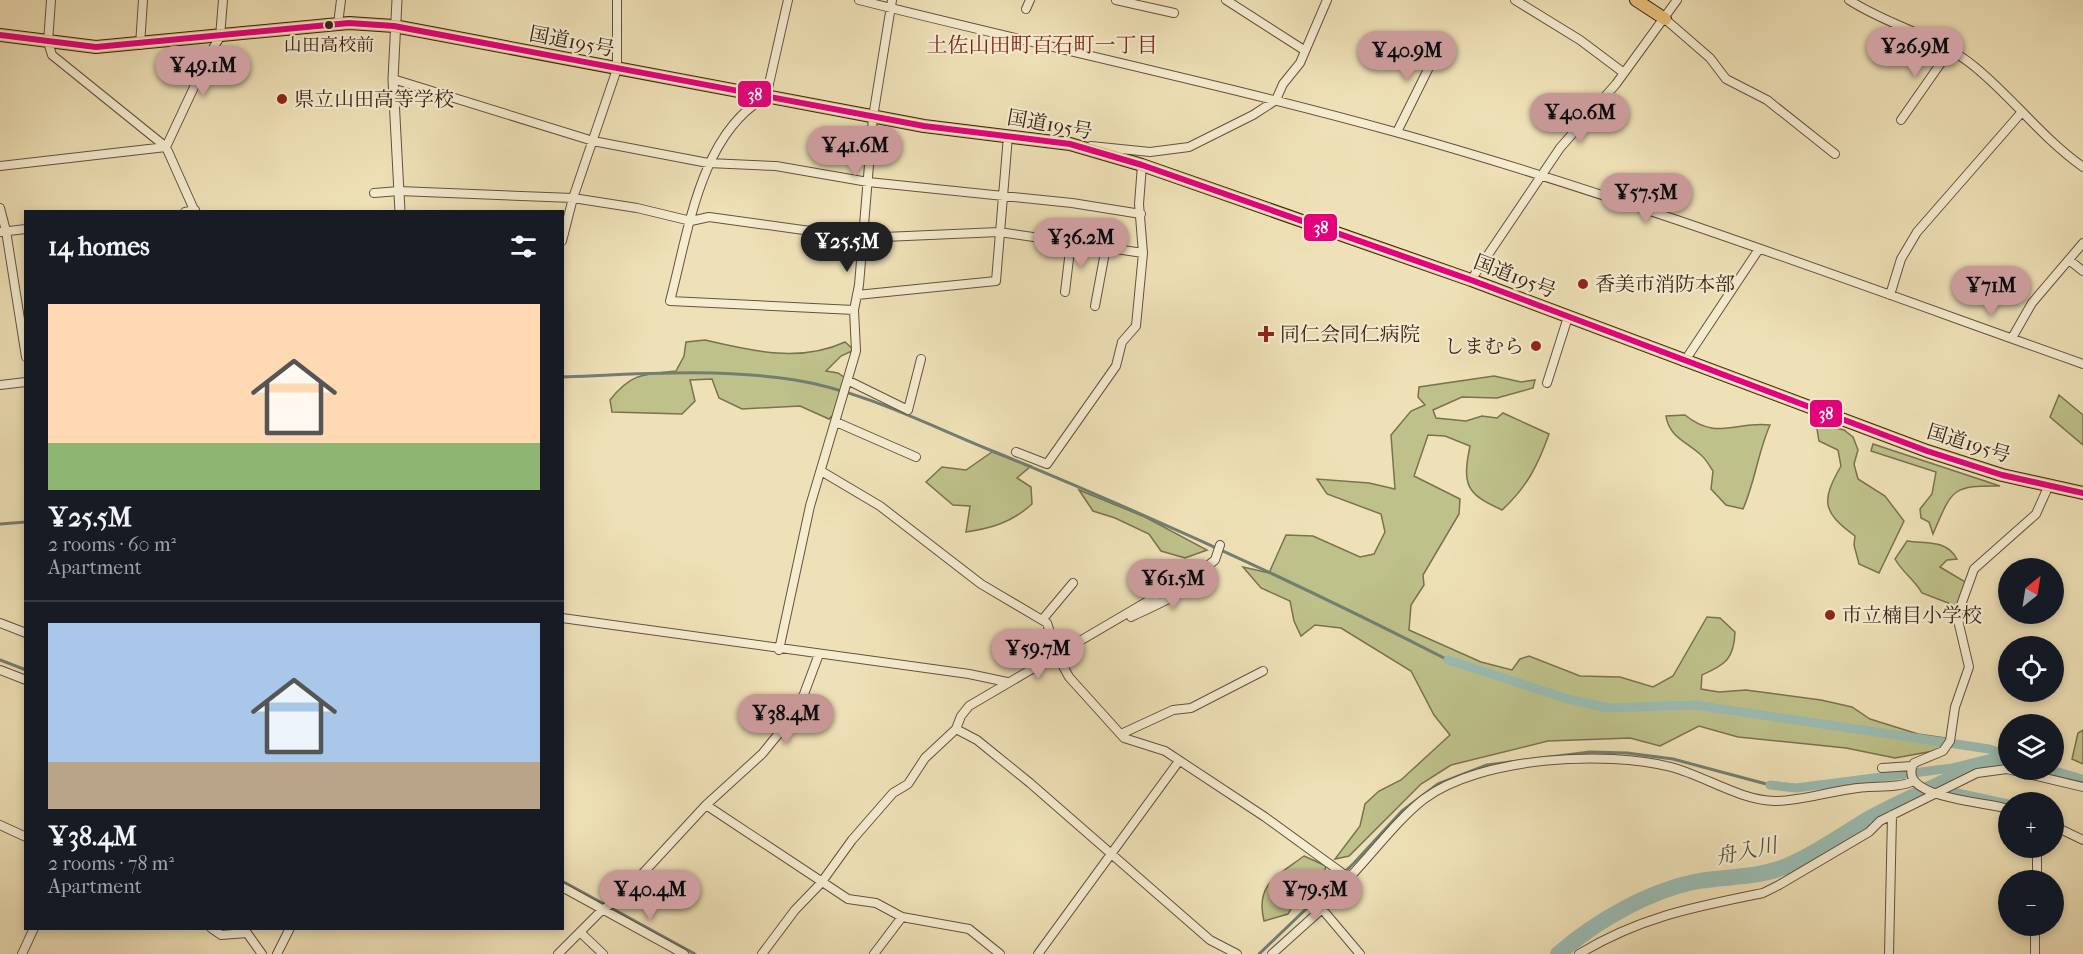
<!DOCTYPE html>
<html lang="en">
<head>
<meta charset="utf-8">
<style>
  body { margin:0; font-family:"IM FELL French Canon","Noto Serif JP",serif; background:#242831; color:#f1f3f6; height:100vh; display:flex; flex-direction:column; font-size:22px; white-space:nowrap }
  * { box-sizing:border-box; margin:0 }
  p { font-size:20px; color:#9ea1a6 }
  .icon { flex:none; width:33px; height:33px; fill:none; stroke:currentColor; stroke-width:2; stroke-linecap:round; stroke-linejoin:round }
  .map { position:relative; flex:1; overflow:hidden }
  .details { position:absolute; left:24px; top:210px; width:540px; height:720px; display:flex; flex-direction:column; background:#171b24; border-radius:0px; box-shadow:0 3px 9px #0003 }
  .details>* { flex:none }
  .needle { width:39px; rotate:30deg }
  .controls { position:absolute; left:1998px; top:558px; display:grid; gap:12px }
  .controls a { display:grid; place-items:center; width:66px; height:66px; border-radius:50%; background:#171b24; box-shadow:0 3px 9px #0003; font-size:30px }
  .price { position:absolute; translate:-50% -51px; padding:0 14px; border-radius:21px; background:#c59692; color:#111; font-size:20px; line-height:39px; filter:drop-shadow(0 2px 3px #0008) }
  .price::after { content:''; position:absolute; left:50%; top:36px; width:18px; height:14px; margin-left:-9px; background:inherit; clip-path:polygon(0 0,100% 0,50% 100%) }
  .price.current { background:#222; color:#fff }
  ul { padding:0; list-style:none }
  li { display:grid; align-content:center; gap:12px; height:318px; padding:0 24px }
  li+li { border-top:2px solid #363941 }
  li span { display:grid; place-items:center; height:186px; border-radius:0px; color:#555 }
  li>.icon { margin-inline-start:auto }
  span .icon { width:108px; height:108px; fill:#fffc; stroke-width:1 }
  li b { font-size:26px }
  h2 { display:flex; justify-content:space-between; align-items:center; height:72px; padding:0 24px; font-size:26px }
  .map>svg:first-child { display:block }
  .green { fill:#bec18a; stroke:#7a7150; stroke-width:1.5 }
  .lines { fill:none; stroke-linecap:round; stroke-linejoin:round }
  .stream { stroke:#727e74; stroke-width:3 }
  .canal { stroke:#9abcb3; stroke-width:9 }
  .river { stroke:#9abcb3; stroke-width:16 }
  .minor-casing { stroke:#65513e; stroke-width:10 }
  .tertiary-casing { stroke:#65513e; stroke-width:11 }
  .primary-casing { stroke:#372115; stroke-width:14 }
  .trunk-casing { stroke:#372115; stroke-width:14 }
  .minor { stroke:#f5ecd0; stroke-width:8 }
  .tertiary { stroke:#f5ecd0; stroke-width:9 }
  .primary { stroke:#e8c07c; stroke-width:12 }
  .trunk { stroke:#e8c07c; stroke-width:12 }
  .bus-1-casing { stroke:#f5ecd0; stroke-width:10 }
  .bus-1 { stroke:#e5007d; stroke-width:6 }
  .bus-dot { fill:#372115; stroke:#f5ecd0; stroke-width:2 }
  .poi-dot { fill:#8f2418; stroke:#f5ecd0; stroke-width:2 }
  .labels { text-anchor:middle; stroke-width:4.5; stroke-linejoin:round; paint-order:stroke }
  .bus-label { font-size:18px; fill:#372115; stroke:#f5ecd0 }
  .street-label { font-size:20px; fill:#372115; stroke:#f5ecd0 }
  .poi-label { font-size:20px; fill:#372115; stroke:#f5ecd0; text-anchor:start }
  .neighbourhood-label { font-size:21px; fill:#7a1f14; stroke:#f5ecd0 }
  .water-label { font-size:21px; font-style:italic; fill:#555044; stroke:#f5ecd0 }
  .line-badge { stroke:#f5ecd0; stroke-width:2 }
  .badge-label { font-size:16px; text-anchor:middle; font-weight:bold; fill:#fff }
</style>
</head>
<body>
<div class="map">
<svg width="2083" height="954" viewBox="0 0 2083 954">
  <rect width="100%" height="100%" fill="#efe1b7"/>
  <filter id="stains"><feTurbulence type="fractalNoise" baseFrequency=".00333" numOctaves="4"/><feColorMatrix values="0 0 0 0 .2 0 0 0 0 .09 0 0 0 0 .02 0 0 0 .5 -.17"/></filter>
  <radialGradient id="worn" r=".72"><stop offset=".6" stop-color="#630" stop-opacity="0"/><stop offset="1" stop-color="#630" stop-opacity=".3"/></radialGradient>
  <!-- green -->
  <path class="green" d="M705 340C752 351 800 363 845 342L854 350 841 356 826 371 838 373 851 382 843 405 829 419 800 406 742 409 719 398 712 379 690 380 695 401 682 414 612 412 610 400C631 373 644 374 676 371L684 356 686 342Z
    M1494 376 1521 382 1535 380 1533 388 1497 398 1462 397 1433 410 1436 418 1466 421 1482 416 1497 418 1503 413 1549 434C1538 465 1527 487 1502 510 1466 494 1462 485 1470 446L1445 436 1428 435 1414 476 1460 499 1459 514 1423 575 1424 585 1411 605 1409 630 1481 662 1512 670 1520 659 1529 656 1580 676 1620 677 1653 687 1673 676 1707 617 1720 618 1735 632C1734 660 1725 664 1702 675L1701 689 1719 692 1746 690 1821 700 1852 707 1870 719 1918 734 1946 738 1939 750 1895 758 1846 748 1738 737 1699 726 1660 746 1630 738 1548 741 1451 765 1421 784 1349 856 1335 859 1360 826 1365 804 1379 791 1401 780 1450 735 1434 715 1411 671 1341 628 1315 625 1301 636 1294 621 1290 601 1261 588 1243 567 1269 573 1286 535 1313 536 1360 557 1374 554 1385 532 1381 514 1327 494 1317 479 1369 483 1395 489 1391 435 1411 411 1425 405 1418 397 1419 387Z
    M2059 395 2083 415V445L2050 417Z
    M1685 415C1717 441 1735 421 1770 425 1758 452 1755 482 1743 509L1726 505 1711 489 1713 471C1709 465 1706 459 1701 455 1687 442 1669 437 1666 416Z
    M1816 423 1844 430 1853 437 1858 450 1854 464 1858 479 1885 496 1904 521 1879 573 1859 564 1854 545 1855 536C1822 512 1821 501 1841 466L1838 450 1819 441Z
    M1873 444 2000 486C1951 485 1952 490 1933 534L1929 522 1921 518 1920 509 1932 494 1936 472 1871 451Z
    M992 452 1031 466 1017 478 1031 487 1032 504C1012 522 993 528 966 532L970 506 953 505 926 482 942 467 966 470Z
    M1079 490 1145 517 1207 550 1185 558 1161 551 1149 534 1115 518 1093 511Z
    M1907 541C1926 544 1946 539 1957 559L1947 560 1940 567 1967 583 1956 606 1922 593C1914 579 1903 573 1895 559Z
    M2083 730V764L2072 759 2078 733Z
    M1304 856 1326 866 1323 879 1296 900 1288 914 1264 921C1255 884 1277 876 1304 856Z"/>
  <g class="lines">
    <!-- stream -->
    <path class="stream" d="M562 377C639 374 719 368 795 380 864 391 930 426 995 452 1148 515 1300 584 1448 660
      M0 524 26 522
      M0 660 26 670
      M562 881 695 954
      M1259 954 1354 863 1402 811 1438 784 1487 765 1590 752 1627 753 1673 759 1770 785"/>
    <!-- canal -->
    <path class="canal" d="M1448 660 1568 699 1608 708 1695 705 1989 749 2008 755
      M1770 785 1796 788 1952 768 1992 758 2008 762
      M1934 788 2008 804"/>
    <!-- river -->
    <path class="river" d="M2039 770 2083 783
      M1558 954C1596 921 1650 890 1699 881 1730 876 1760 878 1789 865 1818 853 1844 833 1872 817 1904 800 1938 785 1971 770L1983 764 2008 766"/>
    <defs>
      <path id="minor" d="M51 0 48 42 52 55 166 147 195 212
        M788 0 766 97C700 133 688 234 670 301L854 310
        M859 0C1037 45 1218 83 1395 132 1628 197 1855 283 2083 364
        M1116 0 1174 13
        M1226 0 1304 50
        M1515 0 1580 40 1624 73
        M1849 0C1889 26 1938 36 1975 67 2013 98 2042 138 2083 167
        M1026 9 1030 0
        M1665 19 1710 58 1726 79 1767 100 1835 154
        M338 24 341 0
        M140 45 143 0
        M393 79 593 141 708 163 776 166 868 182 1072 203 1141 214
        M1901 120 1950 50
        M1397 132 1441 43
        M1091 146 1150 152 1189 147 1253 115 1276 100 1283 84 1300 63 1327 0
        M0 166 166 147 210 53 220 37 223 0
        M374 193 399 191 573 198 637 208 691 221 709 217 861 238 999 232 1143 253
        M0 208 6 231 26 357
        M185 212 195 210
        M0 232 26 229
        M562 241 573 198 617 69V0
        M2069 260 2083 271
        M1471 280 1560 148 1616 84 1677 0
        M1065 292 1071 242
        M857 295 996 281 1008 136
        M1890 295 1901 259 1917 232 2021 113
        M1095 306 1106 247
        M2012 338 2032 303 2083 243
        M1684 362 1759 249
        M849 381 908 410 921 359
        M1547 383 1568 317
        M0 385 26 382
        M836 422 916 457
        M1016 452 1047 464 1116 366 1122 342 1136 326 1143 253 1139 204 1142 165
        M821 471 880 506 981 584 1047 623 1057 655 1069 677 1124 738 1165 751 1265 817 1349 878 1322 909 1360 954
        M1220 545 1215 560 1206 567 969 706 961 716 956 729 977 740 1030 783 1210 940 1237 954
        M1131 617C1153 606 1197 590 1206 567
        M562 618 969 674 1007 682
        M1042 620 1073 583
        M0 623 26 633
        M779 650 810 506 856 351 854 310 859 285 873 117 892 0
        M0 670 26 680
        M1121 734 1173 710 1191 708 1263 671
        M1882 768 1912 766
        M706 805 848 899 876 903 902 917 969 929 1000 954
        M2008 809C1991 802 1894 799 1914 763L1943 751 1950 741 1955 707 1969 667 1957 616 1974 569 2036 514 2049 485
        M0 825 26 837
        M2054 826 2083 840
        M1349 878C1372 854 1399 818 1424 799 1480 757 1606 750 1671 767 1705 776 1739 800 1775 801 1799 801 1827 792 1851 789 1871 785 1896 789 1914 781
        M2037 880V848
        M562 887 684 954
        M211 928 221 935 247 933 262 954
        M581 933 603 954
        M22 954 34 928
        M277 954 290 928
        M558 954 602 910 620 898 706 805 762 754 784 727 804 694 819 654
        M762 954 795 910 821 883 852 840 893 793 908 784 925 758 956 729
        M874 954 902 917
        M1038 954 1179 761
        M1272 954 1322 909
        M1579 954C1640 917 1694 907 1763 893L1779 885 1869 832 1880 821 1977 773 2007 769 2083 787
        M1889 954 1892 815
        M2035 954V926"/>
      <path id="tertiary" d="M397 0 393 79 400 212"/>
      <path id="primary" d="M1636 0 1665 19"/>
      <path id="trunk" d="M0 35 96 47 349 23 394 26 924 126 1070 144 1142 165 1471 280 1927 451 2002 475 2083 493"/>
    </defs>
    <!-- minor casing -->
    <use href="#minor" class="minor-casing"/>
    <!-- tertiary casing -->
    <use href="#tertiary" class="tertiary-casing"/>
    <!-- primary casing -->
    <use href="#primary" class="primary-casing"/>
    <!-- trunk casing -->
    <use href="#trunk" class="trunk-casing"/>
    <!-- minor -->
    <use href="#minor" class="minor"/>
    <!-- tertiary -->
    <use href="#tertiary" class="tertiary"/>
    <!-- primary -->
    <use href="#primary" class="primary"/>
    <!-- trunk -->
    <use href="#trunk" class="trunk"/>
    <defs>
      <path id="bus-1" d="M0 35 96 47 349 23 394 26 924 126 1070 144 1142 165 1471 280 1927 451 2002 475 2083 493"/>
    </defs>
    <!-- bus-1 casing -->
    <use href="#bus-1" class="bus-1-casing"/>
    <!-- bus-1 -->
    <use href="#bus-1" class="bus-1"/>
  </g>
  <!-- markers -->
  <circle class="bus-dot" cx="329" cy="25" r="5"/>
  <g class="poi-dot">
    <circle cx="282" cy="99" r="6"/>
    <circle cx="1583" cy="284" r="6"/>
    <path d="M1263 325h6v6h6v6h-6v6h-6v-6h-6v-6h6z"/>
    <circle cx="1536" cy="346" r="6"/>
    <circle cx="1830" cy="615" r="6"/>
  </g>
  <g class="labels">
    <!-- bus labels -->
    <g class="bus-label">
      <text x="329" y="51">山田高校前</text>
    </g>
    <!-- street labels -->
    <g class="street-label">
      <text transform="translate(572 41) rotate(11)" y="7">国道195号</text>
      <text transform="translate(1050 124) rotate(10)" y="7">国道195号</text>
      <text transform="translate(1515 276) rotate(21)" y="7">国道195号</text>
      <text transform="translate(1969 443) rotate(17)" y="7">国道195号</text>
    </g>
    <!-- poi labels -->
    <g class="poi-label">
      <text x="294" y="106">県立山田高等学校</text>
      <text x="1595" y="291">香美市消防本部</text>
      <text x="1280" y="341">同仁会同仁病院</text>
      <text x="1524" y="353" text-anchor="end">しまむら</text>
      <text x="1842" y="622">市立楠目小学校</text>
    </g>
    <!-- neighbourhood labels -->
    <g class="neighbourhood-label">
      <text x="1042" y="52">土佐山田町百石町一丁目</text>
    </g>
    <!-- water labels -->
    <g class="water-label">
      <text transform="translate(1746 851) rotate(-12)" y="7">舟入川</text>
    </g>
  </g>
  <g class="line-badge">
    <rect x="737" y="80" width="35" height="28" rx="6" fill="#e5007d"/>
    <rect x="1303" y="213" width="35" height="29" rx="6" fill="#e5007d"/>
    <rect x="1809" y="399" width="34" height="29" rx="6" fill="#e5007d"/>
  </g>
  <g class="badge-label">
    <text x="755" y="100">38</text>
    <text x="1321" y="233">38</text>
    <text x="1826" y="419">38</text>
  </g>
  <rect width="100%" height="100%" filter="url(#stains)"/>
  <rect width="100%" height="100%" fill="url(#worn)"/>
</svg>
<div class="controls">
<a><svg class="needle" viewBox="-14 -14 28 28"><path d="M0-13l5 13h-10z" fill="#e53935"/><path d="M0 13l5-13h-10z" fill="#9ea1a6"/></svg></a>
<a><svg class="icon" aria-label="locate" viewBox="0 0 24 24"><circle cx="12" cy="12" r="6"/><path d="M12 2v4M12 18v4M2 12h4M18 12h4"/></svg></a>
<a><svg class="icon" aria-label="layers" viewBox="0 0 24 24"><path d="M12 4l9 5-9 5-9-5zM3 14l9 5 9-5"/></svg></a>
<a>+</a>
<a>−</a>
</div>
<b class="price" style="left:1915px;top:78px">¥26.9M</b>
<b class="price" style="left:1407px;top:82px">¥40.9M</b>
<b class="price" style="left:203px;top:97px">¥49.1M</b>
<b class="price" style="left:1580px;top:144px">¥40.6M</b>
<b class="price" style="left:855px;top:177px">¥41.6M</b>
<b class="price" style="left:1646px;top:224px">¥57.5M</b>
<b class="price" style="left:1081px;top:269px">¥36.2M</b>
<b class="price current" style="left:847px;top:273px">¥25.5M</b>
<b class="price" style="left:1991px;top:317px">¥71M</b>
<b class="price" style="left:1173px;top:610px">¥61.5M</b>
<b class="price" style="left:1038px;top:680px">¥59.7M</b>
<b class="price" style="left:786px;top:745px">¥38.4M</b>
<b class="price" style="left:650px;top:921px">¥40.4M</b>
<b class="price" style="left:1315px;top:921px">¥79.5M</b>
<section class="details">
<h2>14 homes<svg class="icon" aria-label="filters" viewBox="0 0 24 24"><path d="M4 7h16M4 17h16"/><circle cx="9" cy="7" r="2"/><circle cx="15" cy="17" r="2"/></svg></h2>
<ul>
<li><span style="background:linear-gradient(#ffd9b3 75%,#8fb573 0)"><svg class="icon" aria-label="home" viewBox="0 0 24 24"><path d="M3 11l9-7 9 7M6 9v11h12V9"/></svg></span><div><b>¥25.5M</b><p>2 rooms · 60 m²</p><p>Apartment</p></div></li>
<li><span style="background:linear-gradient(#a9c7e8 75%,#b9a48a 0)"><svg class="icon" aria-label="home" viewBox="0 0 24 24"><path d="M3 11l9-7 9 7M6 9v11h12V9"/></svg></span><div><b>¥38.4M</b><p>2 rooms · 78 m²</p><p>Apartment</p></div></li>
</ul>
</section>
</div>
</body>
</html>
